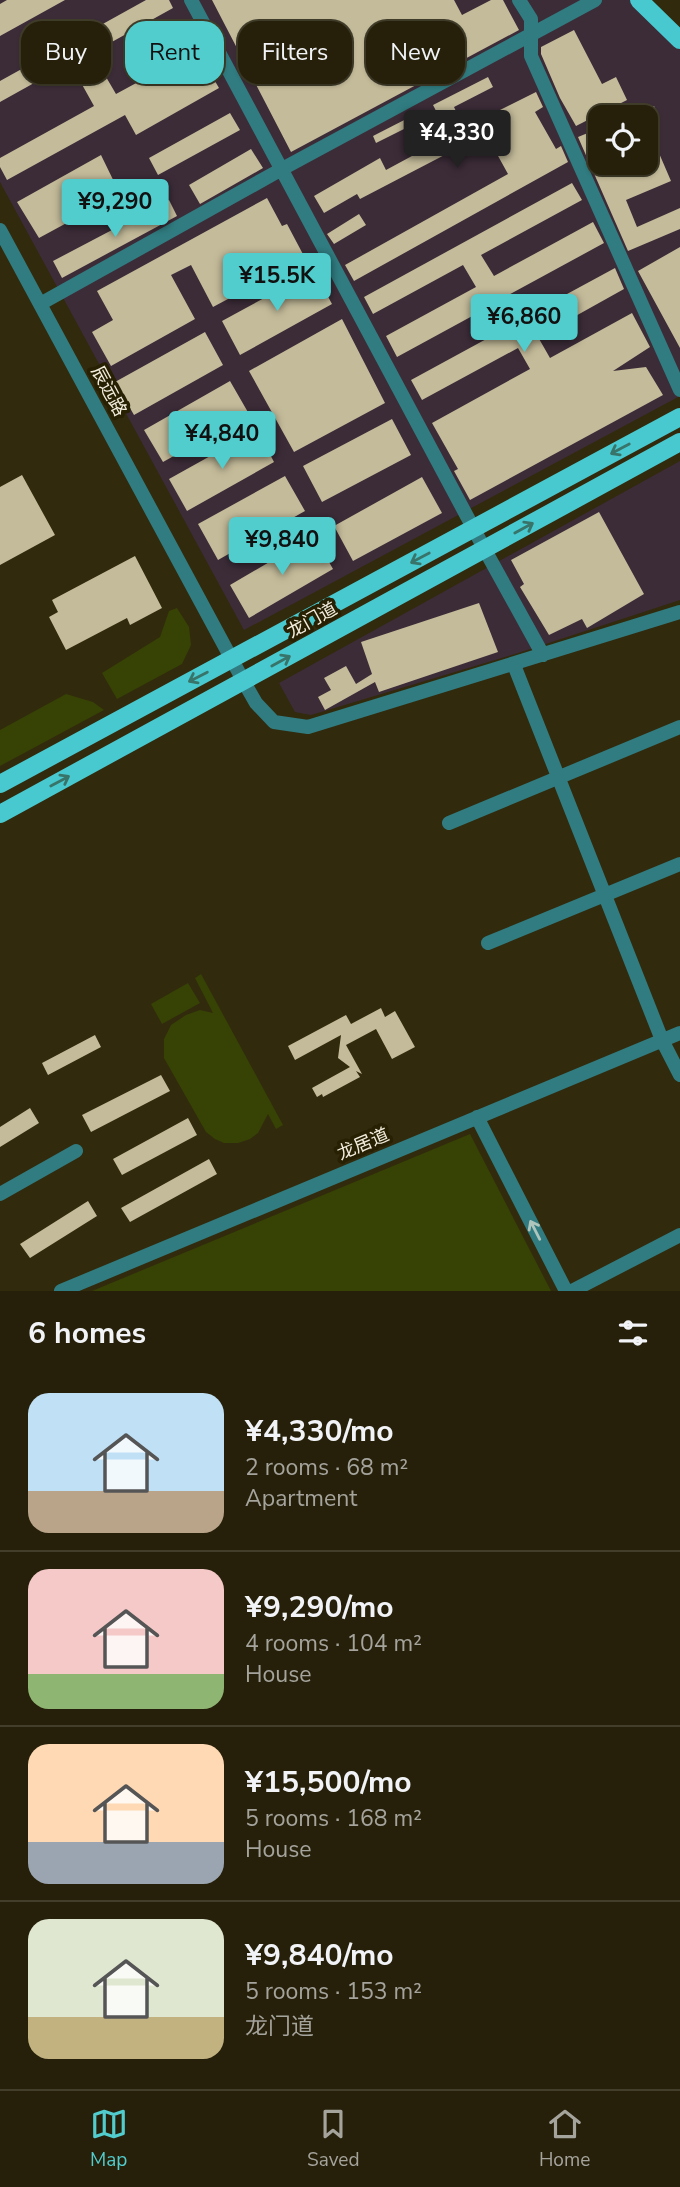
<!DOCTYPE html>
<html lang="en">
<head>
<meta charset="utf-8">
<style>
  body { margin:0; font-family:"Nunito Sans","Noto Sans SC",sans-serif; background:#2e2813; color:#f1f3f6; height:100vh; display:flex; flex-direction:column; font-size:26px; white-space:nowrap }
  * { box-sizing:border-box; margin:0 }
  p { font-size:23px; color:#a4a39c }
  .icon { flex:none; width:38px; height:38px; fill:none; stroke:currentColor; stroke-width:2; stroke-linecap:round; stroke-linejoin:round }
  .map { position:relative; height:1291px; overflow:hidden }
  .sheet { display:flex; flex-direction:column; background:#26200a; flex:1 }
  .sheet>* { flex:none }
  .hud { position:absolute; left:21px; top:21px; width:639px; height:63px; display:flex; gap:14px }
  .controls { position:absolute; left:588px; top:105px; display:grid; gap:14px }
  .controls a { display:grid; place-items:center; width:70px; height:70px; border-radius:14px; background:#26200a; box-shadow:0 2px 5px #0004,0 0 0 2px #423e2b; font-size:35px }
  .price { position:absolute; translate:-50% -60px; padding:0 16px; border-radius:7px; background:#52cdce; color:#111; font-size:23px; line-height:46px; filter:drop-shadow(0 2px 4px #0008) }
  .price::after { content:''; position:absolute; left:50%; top:42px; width:21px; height:16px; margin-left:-10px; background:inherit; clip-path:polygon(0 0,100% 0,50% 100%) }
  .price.on { background:#222; color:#fff }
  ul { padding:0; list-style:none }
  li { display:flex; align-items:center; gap:21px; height:175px; padding:0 28px }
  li+li { border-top:2px solid #423e2b }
  li span { display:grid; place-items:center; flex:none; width:196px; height:140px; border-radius:21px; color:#555 }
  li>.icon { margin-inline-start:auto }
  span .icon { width:84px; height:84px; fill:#fffc; stroke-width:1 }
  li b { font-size:30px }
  h2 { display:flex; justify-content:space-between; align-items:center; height:84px; padding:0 28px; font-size:30px }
  .pill { padding:0 24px; border-radius:21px; background:#26200a; box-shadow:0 2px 5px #0004,0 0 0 2px #423e2b; font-size:24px; line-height:63px }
  .pill.on { background:#52cdce; color:#111 }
  .tabs { display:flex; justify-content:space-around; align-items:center; height:98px; border-top:2px solid #423e2b; background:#26200a; font-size:19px; color:#a4a39c }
  .tabs a { display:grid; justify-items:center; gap:4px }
  .tabs .on { color:#52cdce }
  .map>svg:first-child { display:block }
  .industrial { fill:#3c2c38; fill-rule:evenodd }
  .green { fill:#364305 }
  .building { fill:#c4bb9a }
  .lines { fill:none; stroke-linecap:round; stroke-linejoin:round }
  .minor { stroke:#307c80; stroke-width:14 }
  .major { stroke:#48c9d0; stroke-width:18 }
  .oneway { stroke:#38746a }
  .oneway2 { stroke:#aec5bc }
  .labels { text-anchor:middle; stroke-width:7; stroke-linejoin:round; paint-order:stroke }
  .street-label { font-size:18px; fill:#f2eddd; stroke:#282003 }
</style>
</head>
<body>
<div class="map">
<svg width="680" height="1291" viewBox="0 0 680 1291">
  <rect width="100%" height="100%" fill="#322a0d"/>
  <!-- industrial -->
  <path class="industrial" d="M0 0H648L680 35V396L244 630 0 182ZM600 117H646V163H600Z
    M680 461V600L518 653 311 715 295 712 279 683Z"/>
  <!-- green -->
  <path class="green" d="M177 608 189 627 191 645 182 664 117 699 102 673 160 637 169 611Z
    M66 694 93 702 104 710 0 766V730Z
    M201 974 283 1125 276 1129 268 1114 258 1133 250 1139 238 1143H224L215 1139 206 1132 164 1058V1039L171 1025 186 1015 200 1010 213 1013 195 978Z
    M188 983 200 1003 162 1024 151 1004Z
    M470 1134 551 1291H92Z"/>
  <!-- building -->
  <path class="building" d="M7 0H65L0 36V4Z
    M146 0H169L173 8 92 53 116 94 197 50 219 88 136 135 125 115 7 180 0 167V158L94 106 70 63 0 102V81Z
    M212 0H454L462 15 491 0H503L519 30 291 152Z
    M574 30 602 84 616 77 627 100 576 126 560 98 541 54V47Z
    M488 77 493 87 454 107 464 128 536 92 543 107 535 112 556 149 561 146 568 162 354 281 345 265 508 174 487 136 457 151 456 149 360 199 357 194 324 213 314 196 380 158 386 170 449 136 433 105Z
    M654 106 659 116 646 121V109Z
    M230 113 240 130 158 175 149 158Z
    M414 115 418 122 376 143 373 136Z
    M646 123 671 181 626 200 637 227 680 208V229L628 251 578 137 600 128V163H646Z
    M251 149 263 168 200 204 189 185Z
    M101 155 120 194 39 238 17 202Z
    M572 183 582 200 481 255 494 276 593 222 604 243 505 297 519 320 615 268 624 289 538 337 550 358 632 313 650 347 613 371 646 367 663 395 470 500 454 471 458 469 432 423 530 369 518 348 422 400 411 380 501 331 487 308 397 357 386 336 476 287 463 265 373 314 364 297Z
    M267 198 282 226 287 224 305 258 213 307 191 265 171 275 195 319 111 366 92 332 113 320 97 291Z
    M169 200 177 216 62 278 53 261Z
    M359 214 366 225 334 244 327 234Z
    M680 247V348L638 271Z
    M314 271 332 304 240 355 222 321Z
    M342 319 385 403 294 452 249 371Z
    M205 332 223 365 134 415 115 382Z
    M230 381 249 414 163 462 144 430Z
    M392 419 411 455 322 502 303 466Z
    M257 430 274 462 187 511 169 479Z
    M22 475 55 535 0 565V487Z
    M285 476 305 511 218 560 198 524Z
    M422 477 442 513 353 561 334 526Z
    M599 512 644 594 587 628 582 619 549 635 520 587 524 584 511 560Z
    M314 536 333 569 249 618 230 585Z
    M135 556 162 608 130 625 127 618 66 650 49 617 58 612 52 600Z
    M479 603 498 652 379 692 375 682 325 710 318 697 331 690 324 678 346 666 356 684 372 674 361 642Z
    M381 1008 385 1017 395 1011 415 1047 392 1059 376 1029 346 1045 362 1074 356 1071 360 1077 323 1097 322 1094 317 1097 312 1088 350 1067 338 1058 341 1035 295 1060 288 1046 346 1015 351 1024Z
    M95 1035 101 1047 48 1075 42 1063Z
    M161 1075 170 1091 91 1132 82 1115Z
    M30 1108 39 1123 0 1147V1127Z
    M188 1118 197 1135 122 1175 113 1159Z
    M209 1159 217 1174 130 1222 121 1208Z
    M88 1201 97 1216 30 1258 20 1244Z"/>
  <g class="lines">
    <!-- minor -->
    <path class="minor" d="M191 0 485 550 543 655
      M519 0 531 19V56L680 390
      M0 230 244 682 256 703 274 722 308 727 680 612
      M40 304 282 169 595 0
      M514 665 662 1040 680 1075
      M449 823 680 727
      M488 943 680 864
      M477 1117 566 1291
      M0 1194 76 1151
      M61 1291 680 1033
      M572 1291 680 1235"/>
    <!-- major -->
    <path class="major" d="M639 0 680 40
      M0 784 680 417
      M0 814 680 442"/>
  </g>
  <!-- one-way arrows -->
  <defs><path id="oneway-shaft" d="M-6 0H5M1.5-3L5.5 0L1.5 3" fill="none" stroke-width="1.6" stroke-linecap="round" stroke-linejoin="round" transform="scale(1.75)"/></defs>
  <g class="oneway">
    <use href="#oneway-shaft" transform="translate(620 449) rotate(152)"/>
    <use href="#oneway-shaft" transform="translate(524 528) rotate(-29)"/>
    <use href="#oneway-shaft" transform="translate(420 558) rotate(152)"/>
    <use href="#oneway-shaft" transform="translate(281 661) rotate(-29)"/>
    <use href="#oneway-shaft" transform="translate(198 677) rotate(153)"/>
    <use href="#oneway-shaft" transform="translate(60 781) rotate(-28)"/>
  </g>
  <use class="oneway2" href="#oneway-shaft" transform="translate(535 1230) rotate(-117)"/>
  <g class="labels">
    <!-- street labels -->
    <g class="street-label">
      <text transform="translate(109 391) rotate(62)" y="6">辰远路</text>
      <text transform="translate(312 620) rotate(-29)" y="6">龙门道</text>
      <text transform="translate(363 1144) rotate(-23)" y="6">龙居道</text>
    </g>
  </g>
</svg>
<div class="controls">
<a><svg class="icon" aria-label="locate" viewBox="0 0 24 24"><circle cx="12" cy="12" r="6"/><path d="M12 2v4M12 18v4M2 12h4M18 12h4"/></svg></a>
</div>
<b class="price on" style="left:457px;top:170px">¥4,330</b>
<b class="price" style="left:115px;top:239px">¥9,290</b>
<b class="price" style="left:277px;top:313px">¥15.5K</b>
<b class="price" style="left:524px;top:354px">¥6,860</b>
<b class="price" style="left:222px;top:471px">¥4,840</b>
<b class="price" style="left:282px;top:577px">¥9,840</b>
<div class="hud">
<a class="pill">Buy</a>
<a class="pill on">Rent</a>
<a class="pill">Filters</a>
<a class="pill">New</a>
</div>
</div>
<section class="sheet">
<h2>6 homes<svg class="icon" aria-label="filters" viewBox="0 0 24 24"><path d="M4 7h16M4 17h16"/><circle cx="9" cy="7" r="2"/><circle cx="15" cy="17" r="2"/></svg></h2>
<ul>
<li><span style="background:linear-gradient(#bfe0f5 70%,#b9a48a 0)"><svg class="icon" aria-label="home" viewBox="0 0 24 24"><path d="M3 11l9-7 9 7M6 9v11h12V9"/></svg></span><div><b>¥4,330/mo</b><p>2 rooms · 68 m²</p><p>Apartment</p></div></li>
<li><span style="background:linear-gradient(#f6c9c9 75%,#8fb573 0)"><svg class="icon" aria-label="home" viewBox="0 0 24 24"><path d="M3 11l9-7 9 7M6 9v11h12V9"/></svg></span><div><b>¥9,290/mo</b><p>4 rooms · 104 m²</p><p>House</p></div></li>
<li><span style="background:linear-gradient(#ffd9b3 70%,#9aa5b1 0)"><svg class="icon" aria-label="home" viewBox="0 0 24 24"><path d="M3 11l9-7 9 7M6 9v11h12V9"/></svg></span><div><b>¥15,500/mo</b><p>5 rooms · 168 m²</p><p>House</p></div></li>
<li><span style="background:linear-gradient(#dfe7d0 70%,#c2b280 0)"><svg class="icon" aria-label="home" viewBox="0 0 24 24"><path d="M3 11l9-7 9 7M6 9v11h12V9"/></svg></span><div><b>¥9,840/mo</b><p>5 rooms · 153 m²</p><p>龙门道</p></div></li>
</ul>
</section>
<nav class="tabs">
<a class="on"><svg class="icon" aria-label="map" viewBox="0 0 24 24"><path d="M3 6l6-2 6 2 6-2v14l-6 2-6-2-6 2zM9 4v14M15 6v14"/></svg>Map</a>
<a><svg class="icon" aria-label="saved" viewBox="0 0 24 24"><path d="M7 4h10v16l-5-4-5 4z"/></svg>Saved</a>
<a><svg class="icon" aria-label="home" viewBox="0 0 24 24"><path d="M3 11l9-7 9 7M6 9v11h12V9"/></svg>Home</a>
</nav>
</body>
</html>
